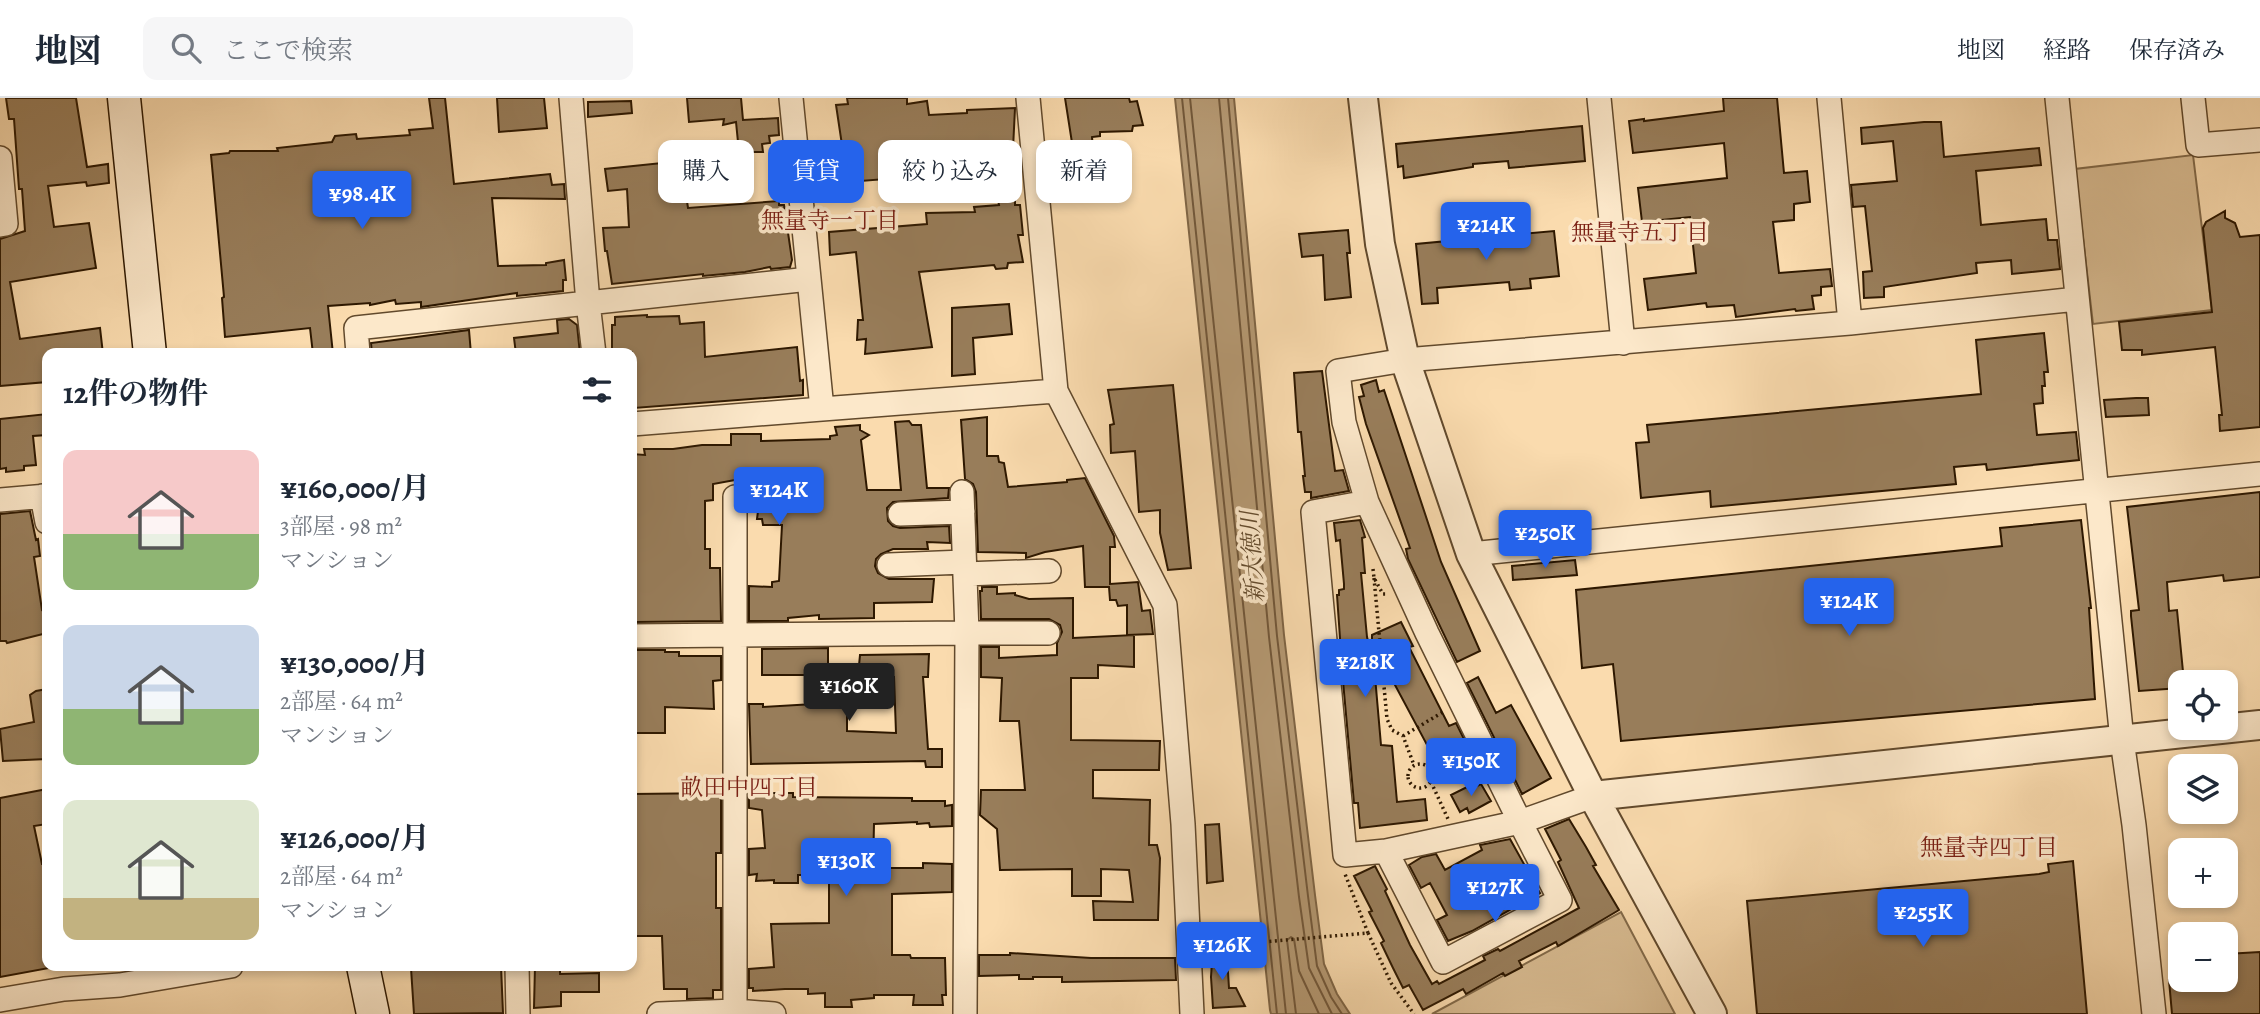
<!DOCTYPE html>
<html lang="ja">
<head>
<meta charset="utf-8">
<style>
  body { margin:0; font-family:Alegreya,"Noto Serif JP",serif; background:#f6f6f7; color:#1f2937; height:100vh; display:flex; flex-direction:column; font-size:26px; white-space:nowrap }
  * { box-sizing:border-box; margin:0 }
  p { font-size:23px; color:#747a83 }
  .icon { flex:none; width:38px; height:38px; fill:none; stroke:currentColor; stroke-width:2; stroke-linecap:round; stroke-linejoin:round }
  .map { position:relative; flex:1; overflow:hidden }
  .sheet { position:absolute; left:42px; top:250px; width:595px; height:623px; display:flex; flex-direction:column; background:#fff; border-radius:14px; box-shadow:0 4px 10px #0003 }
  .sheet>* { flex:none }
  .banner { position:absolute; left:658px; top:42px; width:665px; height:63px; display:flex; gap:14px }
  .fabs { position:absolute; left:2168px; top:572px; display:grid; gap:14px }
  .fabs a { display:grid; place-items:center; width:70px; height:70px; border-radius:14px; background:#fff; box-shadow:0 4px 10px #0003; font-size:35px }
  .price { position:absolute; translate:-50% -60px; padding:0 16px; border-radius:7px; background:#2563eb; color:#fff; font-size:23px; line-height:46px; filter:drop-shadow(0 2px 4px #0008) }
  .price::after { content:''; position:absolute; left:50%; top:42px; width:21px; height:16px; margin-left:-10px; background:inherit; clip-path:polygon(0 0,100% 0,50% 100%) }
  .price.selected { background:#222; color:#fff }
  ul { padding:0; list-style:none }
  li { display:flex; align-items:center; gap:21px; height:175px; padding:0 21px }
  li span { display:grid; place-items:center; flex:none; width:196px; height:140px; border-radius:14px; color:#555 }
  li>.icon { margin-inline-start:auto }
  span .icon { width:84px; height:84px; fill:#fffc; stroke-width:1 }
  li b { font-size:30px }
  h2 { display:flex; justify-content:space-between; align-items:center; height:84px; padding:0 21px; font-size:30px }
  .tag { padding:0 24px; border-radius:14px; background:#fff; box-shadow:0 4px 10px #0003; font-size:24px; line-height:63px }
  .tag.selected { background:#2563eb; color:#fff }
  header { display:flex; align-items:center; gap:42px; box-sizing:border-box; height:98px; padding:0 35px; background:#fff; border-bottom:2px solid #e0e1e3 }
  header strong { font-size:33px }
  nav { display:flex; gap:38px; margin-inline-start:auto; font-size:24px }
  .search { width:490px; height:63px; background:#f6f6f7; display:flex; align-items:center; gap:18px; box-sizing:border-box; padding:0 24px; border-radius:14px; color:#747a83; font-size:26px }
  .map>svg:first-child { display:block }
  .green { fill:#d7ba90; stroke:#826948; stroke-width:2 }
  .water { fill:#b59973; stroke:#7f6545; stroke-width:2 }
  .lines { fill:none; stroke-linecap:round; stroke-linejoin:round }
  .shore { stroke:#72583a; stroke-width:2 }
  .building { fill:#987d5a; stroke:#2e1800; stroke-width:2 }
  .minor-casing { stroke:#61492c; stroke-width:26 }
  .tertiary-casing { stroke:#61492c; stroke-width:32 }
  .secondary-casing { stroke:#2e1800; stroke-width:35 }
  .path { stroke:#2e1800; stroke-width:3.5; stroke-dasharray:2 3.5; stroke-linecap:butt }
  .minor { stroke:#fce8ca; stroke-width:23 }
  .tertiary { stroke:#fce8ca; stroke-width:28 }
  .secondary { stroke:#fce8ca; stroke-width:32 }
  .labels { text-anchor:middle; stroke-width:7; stroke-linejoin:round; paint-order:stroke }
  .neighbourhood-label { font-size:23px; fill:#7a1f14; stroke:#fce8ca }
  .water-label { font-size:23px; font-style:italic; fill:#644c2e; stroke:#fce8ca }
</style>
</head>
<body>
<header>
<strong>地図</strong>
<div class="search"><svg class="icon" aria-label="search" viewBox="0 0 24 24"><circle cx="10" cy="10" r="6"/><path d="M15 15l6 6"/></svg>ここで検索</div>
<nav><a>地図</a><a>経路</a><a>保存済み</a></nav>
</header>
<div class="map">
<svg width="2260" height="916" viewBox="0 0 2260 916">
  <rect width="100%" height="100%" fill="#fadbae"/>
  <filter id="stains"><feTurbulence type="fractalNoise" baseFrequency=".00286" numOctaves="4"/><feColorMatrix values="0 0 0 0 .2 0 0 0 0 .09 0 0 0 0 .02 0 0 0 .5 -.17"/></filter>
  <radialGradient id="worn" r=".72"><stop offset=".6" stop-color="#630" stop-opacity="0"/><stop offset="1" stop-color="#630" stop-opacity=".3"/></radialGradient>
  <!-- green -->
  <path class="green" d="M2193 57 2212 212 2093 226 2075 71Z
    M1621 814 1675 916H1432Z"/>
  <!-- water -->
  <path class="water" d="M1175 0H1234L1284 537 1315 797 1324 866 1337 896 1350 916H1271L1270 912Z"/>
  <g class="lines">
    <!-- shore -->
    <path class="shore" d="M1182 0 1277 916
      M1190 0 1286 916
      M1219 0 1269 539 1299 799 1309 870 1332 916
      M1228 0 1277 538 1308 798 1317 868 1331 899 1342 916
      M1296 916 1287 842 1291 839 1294 841 1299 873 1319 916"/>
  </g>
  <!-- building -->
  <path class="building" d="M6 0H76L87 69 108 66 109 85 87 88 86 84 48 88 54 129 89 125 96 170 10 184 20 241 100 230 103 256H47V284L0 288V141L25 133 22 91H19L14 21H9Z
    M429 0H445L454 86 550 76 552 87 564 86 565 101 492 100 498 168 546 167V165L564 162 566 182H563V193L517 198V195L421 209V204L396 206 395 202 370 207V205L328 208 333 256H313L310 230 225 239 222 200 224 199 211 57 229 55 230 53H278L277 50 332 44 335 38 356 36 357 41 410 37 409 32 433 30Z
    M497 0H544L547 30 499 34Z
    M687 0H741L743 22 778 20 779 37 769 38 770 45 762 46 763 54H739L736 24 723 27 724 21 689 24Z
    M847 0H907V6L927 3 929 17 967 15V12L1015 10 1013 51H1017L1018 66 951 71 952 76H949L950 81 925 82 924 78 848 84V82L815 88 810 51 842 47 836 7 848 6Z
    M1065 0H1129L1130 4 1137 3 1143 27 1133 28 1132 33 1100 34V38L1092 39 1094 63 1075 64Z
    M1723 0H1777L1784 75 1807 73 1810 104 1794 106V122L1773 124 1779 175 1830 171 1832 188 1821 189V197L1812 198 1814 211 1796 213 1795 211 1736 219 1734 207 1707 209 1706 205 1648 212 1644 181 1696 175 1690 119 1642 124 1638 90 1727 80 1724 45 1633 55 1629 23 1644 21V23L1724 13Z
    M631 3 632 15 588 19V4Z
    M1924 24H1941L1944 59 2039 50 2041 67 1976 73 1981 127 2046 121 2048 142H2057L2060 171 2012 176 2011 162 1976 165 1977 175 1884 189V199L1864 200 1863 174 1872 173 1865 108 1853 109 1851 87 1897 83 1893 43 1862 46 1861 30Z
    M1582 28 1585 63 1509 70 1508 63 1473 66V69L1404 80 1403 68 1398 69 1396 46Z
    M681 63 688 110 779 103V107H784L792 162 790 169 771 171 770 169 745 174 703 178V176L612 186 607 153H605L603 130 629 129 627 91 608 93 605 71Z
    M1015 99V107H1020L1023 137H1018L1023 164 1008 165 1007 170 996 171 994 167 919 174 932 249 865 256 866 241 857 242 858 222H863L856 154 830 157 829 134 927 126 926 115 975 114 974 109 999 107 998 102Z
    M2225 113V120L2235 125 2240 139 2260 137V329L2220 333 2219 317H2222L2215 249 2142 257V252H2122L2119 224 2212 214 2203 130 2206 124Z
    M1348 132 1350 155H1347L1351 199 1325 202 1323 157 1302 159 1299 136Z
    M1554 133 1559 178 1530 181 1531 190 1510 192 1509 184 1437 190 1438 205 1422 206 1416 146Z
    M1009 206 1012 236 973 240 975 276 952 278V210Z
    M647 217V219L679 218 680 226 704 224 705 259 797 249 800 283 803 282V297L634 310V306H632V254L612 253V227H615V219Z
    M569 221 577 227 580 256H516L514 240 558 235 557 222Z
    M469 232 471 256H372L371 245Z
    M2044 235 2048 274H2044L2045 288H2042L2043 305 2034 306 2037 337 2076 334 2079 362 1987 372 1986 366 1954 369 1956 386 1711 409 1710 393 1641 400 1636 345 1649 344 1647 327 1981 296 1976 242Z
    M1322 273 1335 373 1343 372 1349 393 1311 400V394H1305L1303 378H1305L1301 334H1298L1294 275Z
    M1376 282 1379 294 1384 292 1441 464 1480 553 1457 564 1408 461 1406 451 1410 450 1366 326 1359 299 1364 298 1361 287Z
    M1173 287 1191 470 1168 472 1160 435V412L1139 414 1135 353 1111 355 1110 327 1114 326 1108 292Z
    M2136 300H2148L2149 317 2106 319 2104 302Z
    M47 316V337L33 338 36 367 24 368V372L6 374V370L0 371V321Z
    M987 319V358H998L999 364 1004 365 1008 389 1067 384V382L1085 380 1114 438 1115 449H1110V486L1138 484 1142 513 1150 512 1153 536 1127 537V507L1118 508 1116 502H1110L1109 489H1085L1083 448 1045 454 1026 460V455L978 454 976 394 973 386 965 381 961 322Z
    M909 323 912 327H921L927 390H949L948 400 893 404 887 410 888 423 893 428 900 430 949 428 950 445 927 444 928 451H893L881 456 876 461 875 468 878 475 889 481H934L932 504 874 505V520L819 521V517L788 520V523H749V488L772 489V484L779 483 782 427H763L762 421H757L762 382 746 383V380L713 386V402L705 403V451H710V470H720L721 523 636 524V479H632V356L645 357 644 351H673L702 347H731V336H761V343L830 341V338L837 337 835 329 860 327V332L869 337 861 342 867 392H901L895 324Z
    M2260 394V479L2224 483 2223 477 2167 484 2169 513 2177 512 2184 584H2180V590L2139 593 2131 518V513L2139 512 2127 409Z
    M30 413 36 442 38 441 40 458 34 459 42 512 47 511V535L7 545 6 543H0V416Z
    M1360 422 1365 439 1362 440 1365 475H1361L1367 539 1374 567 1381 647 1392 648 1397 704 1425 701 1427 722 1360 730 1358 705H1354L1343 583 1337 497H1339V492L1344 491V486L1340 442 1336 443 1334 425Z
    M2081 422 2091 510H2089L2095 601 1621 643 1613 566 1582 570 1576 492 2002 448 2000 430Z
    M1575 462 1577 477 1513 482 1512 468Z
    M982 489H997V496L1015 495V497L1029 501 1073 500V540L1134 537V569L1098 567V580H1071V642L1160 643 1159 672H1093V700L1150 702 1149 747H1157L1160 760 1158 822H1094L1093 803 1133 804 1129 772 1101 771V798H1072V771L1000 772 997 731 980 717 981 692H1025L1019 623H1000L1002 580 981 579V549H999V560L1057 557V545L1062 534 1060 527 1049 521H981L980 493H982Z
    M1401 524 1413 548 1409 549 1449 628 1456 625 1465 643 1434 660 1372 544V537Z
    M828 550V577H762V551Z
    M632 552H665V554H679V558H721V582L713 583 714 611 665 609V635H634L636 565H632Z
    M929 556 928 579H923L928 651H942V669H926L925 663 751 666 749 606H763V609L831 605V586H847V633L896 635 894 579 858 578 860 557Z
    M1478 579 1496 615 1511 607 1551 680 1522 696 1467 585Z
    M47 591V661L3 663 0 631 34 624 30 597 36 593Z
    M1473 686 1475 689 1481 686 1491 703 1469 715 1467 710 1460 714 1451 697Z
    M47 691V726L34 728 42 766H47V837H45L49 870 0 879V700Z
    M721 695V755H716V810H721V892H713V900L687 901V891H664L662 838H632L634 792H632V696Z
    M749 695H793V699L912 700V703H945V708L952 707V728L930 729 929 725 917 726V724L874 726 873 770H923V765L952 766V794L892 796V857H910L911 860H945L946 897H942L943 907H913L914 897H874V900L851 902 852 909H825V895L808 896V891H785L753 893V890H749V871L774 869 771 826 829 825V777H798V785H774V782L756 783 757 776 749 777V751L765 750 762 712 749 710Z
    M1569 721 1586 749 1596 767 1593 768 1619 812 1558 848 1556 844 1519 863 1522 869 1505 878 1503 875 1466 896 1463 891 1423 912 1409 887 1403 890 1393 870 1381 845 1384 843 1369 814 1372 813 1354 778 1375 768 1387 791 1385 793 1410 847 1432 886 1437 883 1439 886 1485 862 1483 858 1498 851 1500 853 1579 810 1558 764 1561 762 1545 731Z
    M1219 726 1223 783 1207 785 1205 727Z
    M1510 741 1540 795 1472 833 1448 843 1437 822 1447 817 1430 785 1421 790 1409 767 1422 759 1436 756 1445 772 1482 752 1480 747Z
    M2073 763 2087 916H1757L1747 803 2039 776 2049 774 2048 766Z
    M1214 834 1228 874 1229 890H1236L1245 908 1213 910 1211 879Z
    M2260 854V916H2172L2169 882H2226V856Z
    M1010 855 1091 860H1175L1176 882 1062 884V879H1033V881H1019V877L979 878V857H1010Z
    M458 868H501L503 915 414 916 411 870Z
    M535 868H560V876L599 875V894H561V908L534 910Z"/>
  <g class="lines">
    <defs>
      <path id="minor" d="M571 0 588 205 594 256
        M1028 0 1056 293 1165 507 1183 726 1192 916
        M1599 0 1623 245
        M1829 0 1850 225
        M2057 0 2122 642 2134 727 2154 916
        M2193 0 2198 47 2260 42
        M0 60 6 126 0 127
        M358 256 356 230 809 181
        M822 311 1056 293
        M632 326 822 311 791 0
        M962 394 967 535H1048
        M42 398 47 424
        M735 399V916
        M0 402 47 398
        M1367 404 1313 414 1345 757 1386 753
        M900 416 963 414
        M1471 456 2260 376
        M889 467 964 464
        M965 476 1049 473
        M632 538 967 535 965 916
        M1593 698 1520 724 1427 535 1367 404 1344 324 1338 273 1405 262 1850 225 2077 201
        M1520 724 1560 802 1443 864 1386 753Z
        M517 868 518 916
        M0 902 64 891 120 887 231 868
        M659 916 735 913 774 916"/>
      <path id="tertiary" d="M1363 0 1380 146 1405 262 1471 456 1593 698 1712 916
        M1593 698 2260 627"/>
      <path id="secondary" d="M124 0 150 256
        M363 868 373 916"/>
    </defs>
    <!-- minor casing -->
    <use href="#minor" class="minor-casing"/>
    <!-- tertiary casing -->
    <use href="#tertiary" class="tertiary-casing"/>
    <!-- secondary casing -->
    <use href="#secondary" class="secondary-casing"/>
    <!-- path -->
    <path class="path" d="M1373 471 1374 480 1383 496H1386
      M1374 480 1387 621 1392 632 1403 638 1414 667
      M1403 638 1443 614
      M1408 678a12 12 0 1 1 24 0a12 12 0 1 1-24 0Z
      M1431 684 1448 721
      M1368 835 1391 885 1414 916
      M1209 846H1239L1368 835 1345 776"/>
    <!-- minor -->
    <use href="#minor" class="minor"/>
    <!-- tertiary -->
    <use href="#tertiary" class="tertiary"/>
    <!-- secondary -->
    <use href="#secondary" class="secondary"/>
  </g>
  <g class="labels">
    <!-- neighbourhood labels -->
    <g class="neighbourhood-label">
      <text x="830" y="130">無量寺一丁目</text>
      <text x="1640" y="142">無量寺五丁目</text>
      <text x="749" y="697">畝田中四丁目</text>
      <text x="1989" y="757">無量寺四丁目</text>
    </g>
    <!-- water labels -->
    <g class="water-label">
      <text transform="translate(1252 459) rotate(-94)" y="8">新大徳川</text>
    </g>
  </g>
  <rect width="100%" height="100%" filter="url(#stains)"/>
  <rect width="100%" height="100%" fill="url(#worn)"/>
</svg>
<div class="fabs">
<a><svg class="icon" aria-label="locate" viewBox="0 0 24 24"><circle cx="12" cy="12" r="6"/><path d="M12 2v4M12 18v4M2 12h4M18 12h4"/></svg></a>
<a><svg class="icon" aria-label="layers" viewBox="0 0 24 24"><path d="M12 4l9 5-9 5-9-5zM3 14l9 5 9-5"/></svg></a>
<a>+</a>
<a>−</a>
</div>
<b class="price" style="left:362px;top:133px">¥98.4K</b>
<b class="price" style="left:1486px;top:164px">¥214K</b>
<b class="price" style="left:779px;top:429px">¥124K</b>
<b class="price" style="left:1545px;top:472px">¥250K</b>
<b class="price" style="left:1849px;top:540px">¥124K</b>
<b class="price" style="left:1365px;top:601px">¥218K</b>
<b class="price selected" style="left:849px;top:625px">¥160K</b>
<b class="price" style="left:1471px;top:700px">¥150K</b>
<b class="price" style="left:846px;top:800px">¥130K</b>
<b class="price" style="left:1495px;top:826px">¥127K</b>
<b class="price" style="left:1923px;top:851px">¥255K</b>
<b class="price" style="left:1222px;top:884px">¥126K</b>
<div class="banner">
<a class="tag">購入</a>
<a class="tag selected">賃貸</a>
<a class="tag">絞り込み</a>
<a class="tag">新着</a>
</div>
<section class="sheet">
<h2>12件の物件<svg class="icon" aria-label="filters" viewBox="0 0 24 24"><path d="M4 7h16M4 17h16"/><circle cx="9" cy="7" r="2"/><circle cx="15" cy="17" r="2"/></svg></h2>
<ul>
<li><span style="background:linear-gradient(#f6c9c9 60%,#8fb573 0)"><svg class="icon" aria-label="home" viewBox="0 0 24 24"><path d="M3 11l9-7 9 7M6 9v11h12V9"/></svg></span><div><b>¥160,000/月</b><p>3部屋 · 98 m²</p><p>マンション</p></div></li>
<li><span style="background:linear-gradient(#c9d6e8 60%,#8fb573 0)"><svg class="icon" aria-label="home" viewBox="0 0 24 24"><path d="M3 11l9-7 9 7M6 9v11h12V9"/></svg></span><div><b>¥130,000/月</b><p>2部屋 · 64 m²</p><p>マンション</p></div></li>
<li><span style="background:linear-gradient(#dfe7d0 70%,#c2b280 0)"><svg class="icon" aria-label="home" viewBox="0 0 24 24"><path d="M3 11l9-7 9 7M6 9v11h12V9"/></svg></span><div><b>¥126,000/月</b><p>2部屋 · 64 m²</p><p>マンション</p></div></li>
</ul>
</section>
</div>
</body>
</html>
